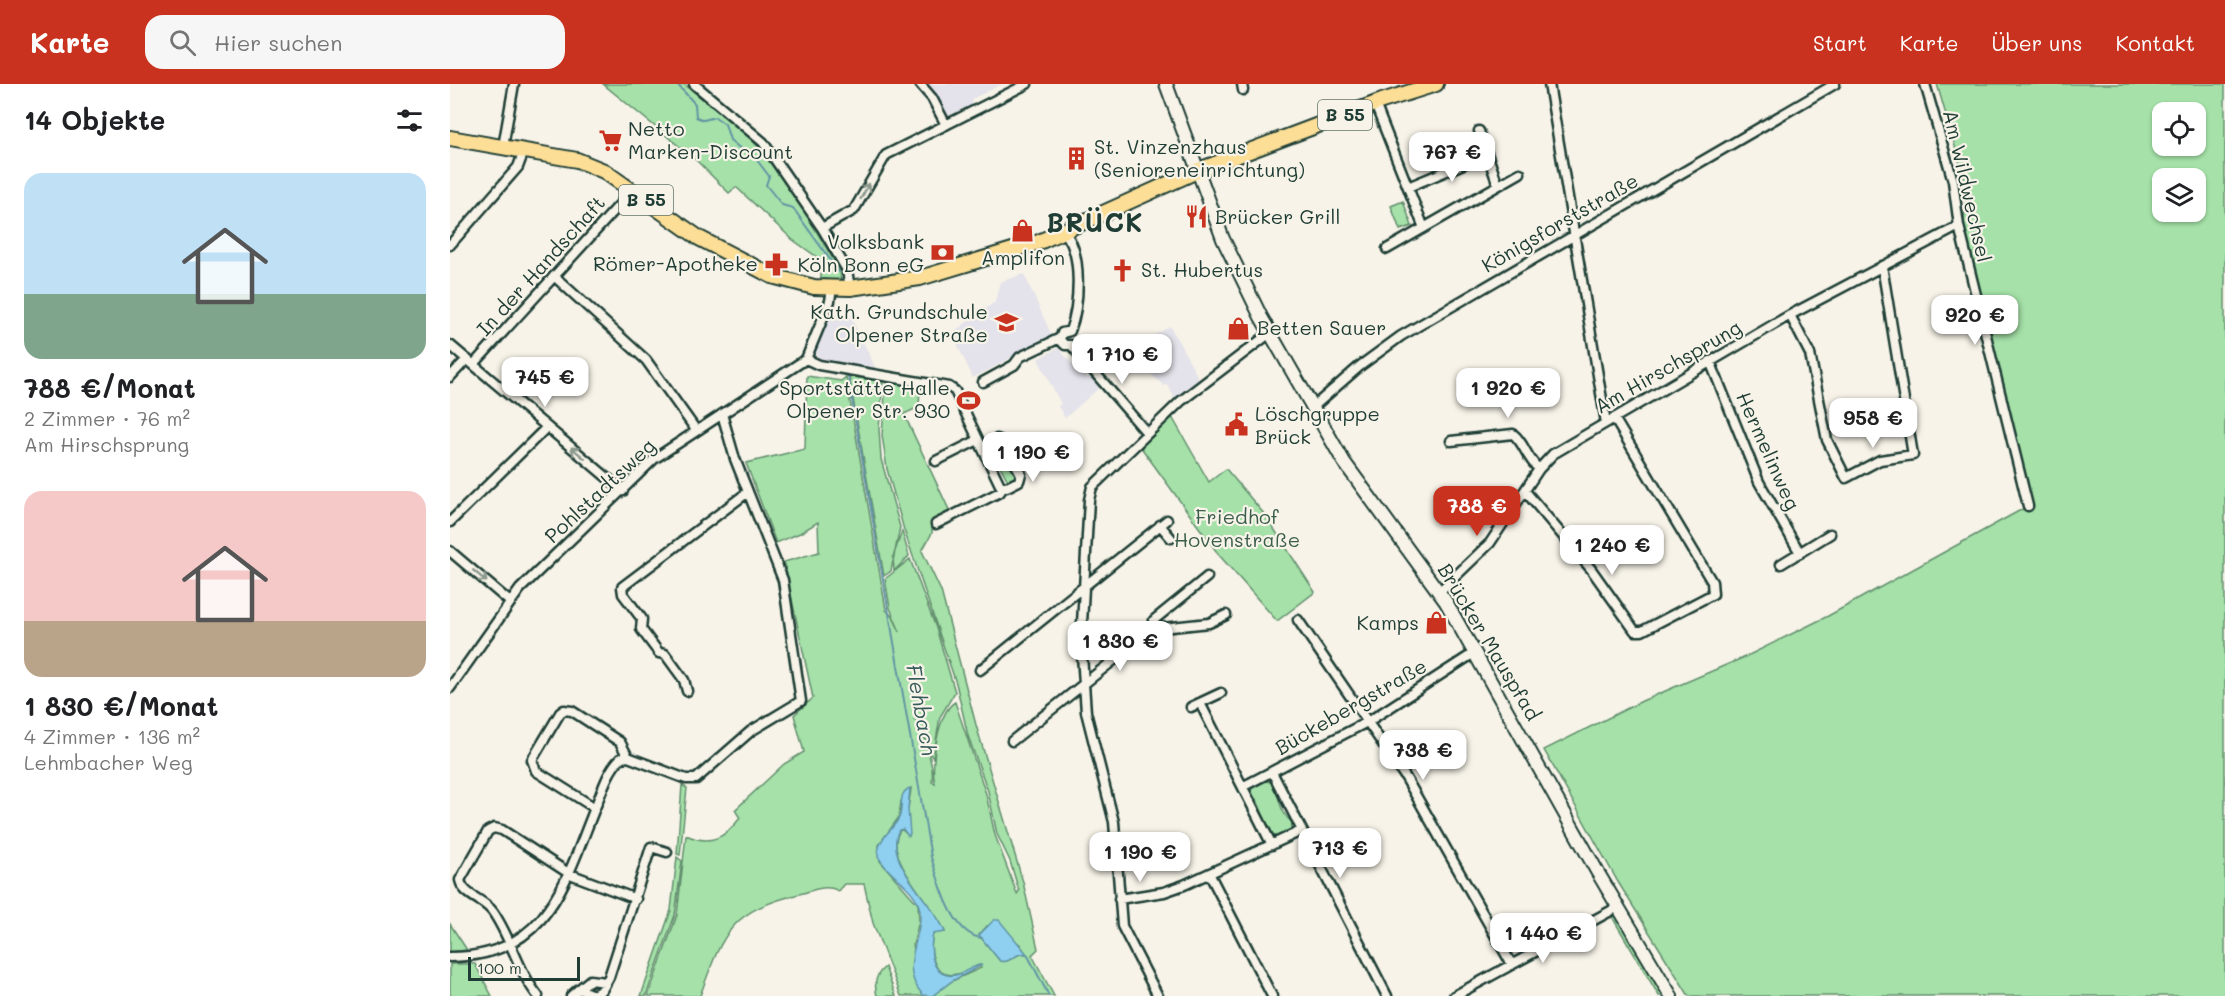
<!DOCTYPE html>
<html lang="de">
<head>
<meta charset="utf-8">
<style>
  body { margin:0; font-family:Mali,sans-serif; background:#f6f6f6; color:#202124; height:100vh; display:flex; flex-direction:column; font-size:22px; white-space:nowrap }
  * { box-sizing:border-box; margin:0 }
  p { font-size:20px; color:#757577 }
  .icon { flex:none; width:33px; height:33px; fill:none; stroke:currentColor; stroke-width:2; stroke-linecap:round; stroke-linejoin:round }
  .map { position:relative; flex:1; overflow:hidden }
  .details { display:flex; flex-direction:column; background:#fff; width:450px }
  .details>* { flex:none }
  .controls { position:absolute; left:1702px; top:18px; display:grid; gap:12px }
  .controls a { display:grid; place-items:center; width:54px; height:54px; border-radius:12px; background:#fff; box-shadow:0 2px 4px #0004; font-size:30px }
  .scale { position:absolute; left:18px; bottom:15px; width:112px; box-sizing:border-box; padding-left:6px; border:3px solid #1f3d34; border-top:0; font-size:16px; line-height:21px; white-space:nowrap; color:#1f3d34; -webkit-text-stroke:4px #f7f3e8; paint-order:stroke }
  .price { position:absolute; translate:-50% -51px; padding:0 14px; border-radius:12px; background:#fff; color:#222; font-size:20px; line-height:39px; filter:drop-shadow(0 2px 3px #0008) }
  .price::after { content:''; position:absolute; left:50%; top:36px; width:18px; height:14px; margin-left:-9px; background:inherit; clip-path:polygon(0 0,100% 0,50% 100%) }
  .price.on { background:#c8321e; color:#fff }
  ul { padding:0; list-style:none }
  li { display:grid; align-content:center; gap:12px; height:318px; padding:0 24px }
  li span { display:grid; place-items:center; height:186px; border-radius:18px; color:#555 }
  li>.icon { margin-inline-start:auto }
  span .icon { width:108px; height:108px; fill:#fffc; stroke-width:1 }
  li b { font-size:26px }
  h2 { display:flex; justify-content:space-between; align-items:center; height:72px; padding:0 24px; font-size:26px }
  header { display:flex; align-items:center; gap:36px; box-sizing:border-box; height:84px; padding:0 30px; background:#c8321e; color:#fff }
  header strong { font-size:28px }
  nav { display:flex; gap:33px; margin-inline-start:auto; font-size:21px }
  .search { width:420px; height:54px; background:#f6f6f6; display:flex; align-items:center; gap:15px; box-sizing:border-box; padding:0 21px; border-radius:18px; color:#757577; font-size:22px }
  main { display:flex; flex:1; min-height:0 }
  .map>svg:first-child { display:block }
  .built { fill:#e4e2ea }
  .green { fill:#a5e1a8; stroke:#628f6e; stroke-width:1.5; fill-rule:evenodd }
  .water { fill:#8fd0f1; stroke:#6295a5; stroke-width:1.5 }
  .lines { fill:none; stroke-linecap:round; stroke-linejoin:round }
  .stream { stroke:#6295a5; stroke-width:2 }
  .minor-casing { stroke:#1f3d34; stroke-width:13 }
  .secondary-casing { stroke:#1f3d34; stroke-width:16 }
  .primary-casing { stroke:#1f3d34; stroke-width:18 }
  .minor { stroke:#f7f3e8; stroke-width:8 }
  .secondary { stroke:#f7f3e8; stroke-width:12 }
  .primary { stroke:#fcde96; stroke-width:14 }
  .oneway { stroke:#8b988e }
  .labels { text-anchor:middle; stroke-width:4.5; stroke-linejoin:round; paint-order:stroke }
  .shield { fill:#f7f3e8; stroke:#60746a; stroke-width:1.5 }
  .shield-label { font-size:18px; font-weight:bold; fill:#1f3d34 }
  .poi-label { font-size:20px; fill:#1f3d34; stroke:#f7f3e8; text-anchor:start }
  .street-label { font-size:20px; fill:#1f3d34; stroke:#f7f3e8 }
  .park-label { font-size:20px; fill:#3a5e4b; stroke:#f7f3e8 }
  .water-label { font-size:21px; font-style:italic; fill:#355a5a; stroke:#f7f3e8 }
  .district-label { font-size:26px; font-weight:bold; letter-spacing:1.5px; fill:#1f3d34; stroke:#f7f3e8 }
</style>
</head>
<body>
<header>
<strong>Karte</strong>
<div class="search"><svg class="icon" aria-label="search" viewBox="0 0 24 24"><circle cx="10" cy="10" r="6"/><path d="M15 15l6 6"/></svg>Hier suchen</div>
<nav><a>Start</a><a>Karte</a><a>Über uns</a><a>Kontakt</a></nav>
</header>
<main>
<section class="details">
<h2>14 Objekte<svg class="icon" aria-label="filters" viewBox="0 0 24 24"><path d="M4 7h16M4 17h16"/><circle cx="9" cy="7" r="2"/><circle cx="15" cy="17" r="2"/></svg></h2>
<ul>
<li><span style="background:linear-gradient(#bfe0f5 65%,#7fa58c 0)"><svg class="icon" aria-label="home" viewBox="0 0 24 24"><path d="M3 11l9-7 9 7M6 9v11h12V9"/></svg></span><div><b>788 €/Monat</b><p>2 Zimmer · 76 m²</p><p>Am Hirschsprung</p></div></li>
<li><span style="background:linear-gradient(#f6c9c9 70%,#b9a48a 0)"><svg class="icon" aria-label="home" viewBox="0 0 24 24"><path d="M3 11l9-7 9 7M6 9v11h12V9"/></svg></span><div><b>1 830 €/Monat</b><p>4 Zimmer · 136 m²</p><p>Lehmbacher Weg</p></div></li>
</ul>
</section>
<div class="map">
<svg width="1775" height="912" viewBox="0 0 1775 912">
  <rect width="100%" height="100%" fill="#f7f3e8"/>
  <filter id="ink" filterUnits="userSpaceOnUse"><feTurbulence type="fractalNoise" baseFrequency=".0167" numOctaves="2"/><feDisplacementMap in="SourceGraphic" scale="12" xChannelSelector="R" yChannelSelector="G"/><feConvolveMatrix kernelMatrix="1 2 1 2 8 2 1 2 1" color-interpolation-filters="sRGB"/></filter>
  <g filter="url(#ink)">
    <!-- built -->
    <path class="built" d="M477 0H552L522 15V21L498 32Z
      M574 190 602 252 523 294 502 249 545 218 550 198Z
      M381 231H400L427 287 370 278 367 275 366 265Z
      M720 242 749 295 725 315 717 300 714 302 687 277 682 265Z
      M608 264 630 288 632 287 638 294 641 293 650 303 615 334 608 322 611 320 588 275Z"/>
    <!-- green -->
    <path class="green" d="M153 0H234L298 52 312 67 352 123 390 187 391 197 371 195V176L343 156 286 103 279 109 247 77Z
      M1487 0H1775V912H1239L1168 798 1094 666 1192 617 1297 572 1378 532 1578 422 1513 149 1517 104ZM1713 28H1746V62H1713ZM1713 94H1746V128H1713Z
      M953 117 962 142 950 146 941 122Z
      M357 292 391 297 396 293 436 526 443 533 450 548 440 524 435 495 460 475 486 544 505 608 490 633 483 674C473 663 478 649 473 636H465L474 642C473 661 485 679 482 698L485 699C480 683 488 627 505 618L536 710 545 751 567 810 569 807 560 777 547 750 538 707 518 652 506 599 454 446 437 385 432 351 436 297 470 305 469 323 454 330 501 430 482 440V449L472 467 491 507 526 641 573 798 588 865 582 871 604 912H482L502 897 531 884 529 881C522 884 514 889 507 890 482 896 479 866 483 849L495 848C486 822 429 773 451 745L459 752 458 725 461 705 451 717 449 733 429 761 430 777 468 820 469 837 463 861 473 911 476 912H451L423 839 414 800H394L388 807C378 800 363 806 353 809 280 827 274 846 250 912H198L227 831 236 751C260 762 275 754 290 734L285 726 334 680 354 668 344 631 363 614 334 478 369 468 368 438 350 449 326 459 296 379 355 365ZM537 842 570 860 576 870C566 867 561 880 550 877L529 851Z
      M399 292 433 297 429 345 431 375 450 443 441 487 434 492Z
      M722 333 759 398 776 385 815 431 865 508 827 537 769 471 690 362Z
      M549 359 555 364 549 365 558 383 567 386 568 393 558 400 551 397H558L545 372H539L537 368 539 362Z
      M452 447 459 472 444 487 443 473Z
      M815 696 824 700C829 712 830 730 842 738L841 748 829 753 821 751 807 716 801 711 802 702Z
      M232 701 237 704 230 771 227 770Z
      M227 773 232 777 225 831 196 912H191L221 826Z
      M1161 831 1168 834 1215 912H1209Z
      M0 840 17 866 0 868Z
      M0 880H25L42 912H0Z
      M435 883 446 912H427C424 900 425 891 435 883Z"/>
    <!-- water -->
    <path class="water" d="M460 704 458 725 460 750 458 752 453 745 449 746C432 778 485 820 495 848L483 850C479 866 481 895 506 891 515 889 523 881 532 881L502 897 482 912 473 911C447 883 473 856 470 827 467 803 437 792 428 772 428 753 441 749 449 734 454 723 447 709 460 704Z
      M544 836H549L577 870C566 867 561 880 550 877L529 851Z"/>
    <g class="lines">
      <!-- stream -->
      <path class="stream" d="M227 0 245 20 246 33 254 36 265 33 275 40 280 56 292 66 303 71 319 92 316 101 332 121 343 124 389 188
        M398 292 481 773C489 797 502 851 532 854
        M577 870 599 912"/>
      <defs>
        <path id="minor" d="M244 0 313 58 372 144 397 186 400 204
          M470 0 482 14 496 41
          M792 0 793 6
          M1099 0 1156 339
          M1475 0 1503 97 1509 142 1578 422
          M925 20 974 144
          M1029 47 1048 101
          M53 63 64 0
          M958 103 1037 70
          M372 144 404 126 436 71 577 0
          M613 147C634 167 629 223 620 247L612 249 610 256 615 261H621L697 349
          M0 161 68 83 74 67
          M937 165 1070 89
          M104 192 196 276 246 346
          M1340 231 1360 270 1377 356 1396 394 1430 376 1463 371 1432 182
          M0 261 173 407
          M356 275 369 281 499 303 505 307 550 401 557 403 569 397 571 390 554 358 547 355 533 364
          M1260 277 1309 398 1350 469
          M24 280 183 106
          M0 293 17 275
          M533 298 564 281 570 273 610 254
          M863 323 910 282 951 252 1385 0
          M1001 357 1063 350C1074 358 1076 374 1089 385
          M486 377 528 356
          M1075 407 1141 485 1185 547H1192L1263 510 1262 498 1164 334
          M0 438 97 343
          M486 440 550 408 553 403
          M710 441 721 454
          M0 467 60 518
          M1331 480 1380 450
          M989 508 1040 459 1089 385 1103 370 1340 231 1509 142
          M848 536 956 694 1062 881
          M703 545 704 536 757 493
          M530 586 717 436
          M0 604 70 505 204 375 356 275 380 217 382 204
          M237 607 234 596 215 570 209 569 191 545 192 535 173 510 172 503 298 408
          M750 619 822 761
          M741 623 771 609
          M562 657 703 545 759 539 776 531
          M822 688 937 912
          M794 702 919 637 1024 569
          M145 724 86 687 82 676 110 629 114 626 122 627 170 658 178 673
          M760 791 822 912
          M669 815 714 808 734 801 851 747
          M0 873C100 873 116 794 147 719 153 704 159 685 171 674L178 673 236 695H246L301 647 351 617 333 496 285 375 272 330
          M129 905 140 896 156 898
          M88 912C68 887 61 854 43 828 34 815 13 812 10 796L38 747 44 744 52 746 120 790 186 815
          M121 912 129 905 143 911 152 906 159 893 201 763 217 768
          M708 912 672 842 664 738 636 628 631 557 639 416 642 403 731 317 820 249
          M1004 912 1168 823"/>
        <path id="secondary" d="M716 0 773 155 811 233 894 378 996 518 1148 789 1221 912"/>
        <path id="primary" d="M0 54 127 76 154 87 249 154 322 192 364 203 400 204 470 194 589 158 749 86 932 17 986 0"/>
      </defs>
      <!-- minor casing -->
      <use href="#minor" class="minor-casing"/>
      <!-- secondary casing -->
      <use href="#secondary" class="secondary-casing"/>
      <!-- primary casing -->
      <use href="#primary" class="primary-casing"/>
      <!-- minor -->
      <use href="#minor" class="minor"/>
      <!-- secondary -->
      <use href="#secondary" class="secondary"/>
      <!-- primary -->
      <use href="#primary" class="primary"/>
    </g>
    <!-- one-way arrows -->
    <defs><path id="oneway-shaft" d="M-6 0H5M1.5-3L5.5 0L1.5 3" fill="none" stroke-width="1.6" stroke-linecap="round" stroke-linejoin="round" transform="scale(1.5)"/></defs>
    <g class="oneway">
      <use href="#oneway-shaft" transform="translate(415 107) rotate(-61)"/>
      <use href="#oneway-shaft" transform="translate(128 369) rotate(-140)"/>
      <use href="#oneway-shaft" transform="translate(30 492) rotate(40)"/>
    </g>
  </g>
  <!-- icons -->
  <defs>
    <symbol id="supermarket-bare" viewBox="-9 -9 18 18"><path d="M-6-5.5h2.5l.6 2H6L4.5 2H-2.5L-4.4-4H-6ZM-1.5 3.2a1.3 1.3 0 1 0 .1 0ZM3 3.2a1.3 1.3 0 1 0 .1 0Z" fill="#c8321e" stroke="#f7f3e8" stroke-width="2.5" paint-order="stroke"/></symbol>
    <symbol id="building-bare" viewBox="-9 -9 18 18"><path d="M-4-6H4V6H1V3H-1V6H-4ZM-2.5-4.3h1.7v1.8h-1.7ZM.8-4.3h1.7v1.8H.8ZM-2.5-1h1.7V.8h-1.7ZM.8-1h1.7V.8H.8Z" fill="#c8321e" stroke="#f7f3e8" stroke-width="2.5" paint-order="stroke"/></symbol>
    <symbol id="restaurant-bare" viewBox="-9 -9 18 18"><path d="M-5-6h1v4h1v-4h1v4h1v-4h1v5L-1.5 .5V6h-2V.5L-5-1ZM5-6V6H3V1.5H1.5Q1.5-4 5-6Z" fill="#c8321e" stroke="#f7f3e8" stroke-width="2.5" paint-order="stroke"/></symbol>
    <symbol id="shop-bare" viewBox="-9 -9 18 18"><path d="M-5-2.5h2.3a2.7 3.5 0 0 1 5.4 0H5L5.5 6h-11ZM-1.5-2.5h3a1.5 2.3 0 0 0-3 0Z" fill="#c8321e" stroke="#f7f3e8" stroke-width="2.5" paint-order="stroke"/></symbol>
    <symbol id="bank-bare" viewBox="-9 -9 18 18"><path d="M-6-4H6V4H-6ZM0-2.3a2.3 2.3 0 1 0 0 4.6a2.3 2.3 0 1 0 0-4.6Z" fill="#c8321e" stroke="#f7f3e8" stroke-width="2.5" paint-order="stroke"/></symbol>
    <symbol id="pharmacy-bare" viewBox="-9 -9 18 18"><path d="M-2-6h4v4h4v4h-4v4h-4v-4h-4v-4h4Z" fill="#c8321e" stroke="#f7f3e8" stroke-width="2.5" paint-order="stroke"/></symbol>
    <symbol id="church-bare" viewBox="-9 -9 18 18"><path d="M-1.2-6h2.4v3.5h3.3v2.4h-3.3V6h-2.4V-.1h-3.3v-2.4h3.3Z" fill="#c8321e" stroke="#f7f3e8" stroke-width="2.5" paint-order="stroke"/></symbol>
    <symbol id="school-bare" viewBox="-9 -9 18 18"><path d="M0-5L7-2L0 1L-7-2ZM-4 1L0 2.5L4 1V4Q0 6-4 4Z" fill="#c8321e" stroke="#f7f3e8" stroke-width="2.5" paint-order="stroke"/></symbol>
    <symbol id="stadium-bare" viewBox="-9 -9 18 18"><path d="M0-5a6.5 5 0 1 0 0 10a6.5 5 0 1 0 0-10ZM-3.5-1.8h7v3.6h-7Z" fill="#c8321e" stroke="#f7f3e8" stroke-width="2.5" paint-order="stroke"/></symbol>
    <symbol id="civic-bare" viewBox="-9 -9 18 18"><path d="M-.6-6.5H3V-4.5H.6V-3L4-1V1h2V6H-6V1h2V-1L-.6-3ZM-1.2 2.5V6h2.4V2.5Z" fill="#c8321e" stroke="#f7f3e8" stroke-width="2.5" paint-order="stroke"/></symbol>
  </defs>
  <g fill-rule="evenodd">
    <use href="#supermarket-bare" x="144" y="40" width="33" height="33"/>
    <use href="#building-bare" x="610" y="58" width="33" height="33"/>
    <use href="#restaurant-bare" x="730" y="116" width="33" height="33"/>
    <use href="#shop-bare" x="556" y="130" width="33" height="33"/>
    <use href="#bank-bare" x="476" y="152" width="33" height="33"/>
    <use href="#pharmacy-bare" x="310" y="164" width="33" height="33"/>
    <use href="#church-bare" x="656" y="170" width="33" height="33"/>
    <use href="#school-bare" x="540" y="222" width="33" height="33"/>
    <use href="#shop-bare" x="772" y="228" width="33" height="33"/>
    <use href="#stadium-bare" x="502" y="300" width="33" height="33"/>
    <use href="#civic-bare" x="770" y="324" width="33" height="33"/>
    <use href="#shop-bare" x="970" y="522" width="33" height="33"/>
  </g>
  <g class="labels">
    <!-- shield labels -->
    <g class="shield">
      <rect x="868" y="16" width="54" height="30" rx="4.5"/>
      <rect x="169" y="101" width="54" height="30" rx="4.5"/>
    </g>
    <g class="shield-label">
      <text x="895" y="37">B 55</text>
      <text x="196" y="122">B 55</text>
    </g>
    <!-- poi labels -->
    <g class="poi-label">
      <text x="178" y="52">Netto<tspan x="178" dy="23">Marken-Discount</tspan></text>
      <text x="644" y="70">St. Vinzenzhaus<tspan x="644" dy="23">(Senioreneinrichtung)</tspan></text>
      <text x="765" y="140">Brücker Grill</text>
      <text x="474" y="165" text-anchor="end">Volksbank<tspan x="474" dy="23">Köln Bonn eG</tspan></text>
      <text x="573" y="181" text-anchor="middle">Amplifon</text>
      <text x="308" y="187" text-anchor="end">Römer-Apotheke</text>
      <text x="691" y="193">St. Hubertus</text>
      <text x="538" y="235" text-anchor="end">Kath. Grundschule<tspan x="538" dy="23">Olpener Straße</tspan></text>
      <text x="807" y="251">Betten Sauer</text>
      <text x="500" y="311" text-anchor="end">Sportstätte Halle<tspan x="500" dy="23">Olpener Str. 930</tspan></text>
      <text x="805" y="337">Löschgruppe<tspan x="805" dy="23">Brück</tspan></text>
      <text x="969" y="546" text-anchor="end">Kamps</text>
    </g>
    <!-- street labels -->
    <g class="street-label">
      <text transform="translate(1517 102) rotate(77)" y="7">Am Wildwechsel</text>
      <text transform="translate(1110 139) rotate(-30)" y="7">Königsforststraße</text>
      <text transform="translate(91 182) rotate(-48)" y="7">In der Handschaft</text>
      <text transform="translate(1218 283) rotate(-30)" y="7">Am Hirschsprung</text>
      <text transform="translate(1318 367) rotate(66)" y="7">Hermelinweg</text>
      <text transform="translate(150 407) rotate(-43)" y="7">Pohlstadtsweg</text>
      <text transform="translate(1039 558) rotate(59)" y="7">Brücker Mauspfad</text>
      <text transform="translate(901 623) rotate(-30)" y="7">Bückebergstraße</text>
    </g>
    <!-- park labels -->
    <g class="park-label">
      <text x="787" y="440">Friedhof<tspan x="787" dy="23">Hovenstraße</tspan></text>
    </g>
    <!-- water labels -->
    <g class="water-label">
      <text transform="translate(471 626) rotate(80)" y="7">Flehbach</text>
    </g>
    <!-- district labels -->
    <g class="district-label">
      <text x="645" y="148">BRÜCK</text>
    </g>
  </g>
</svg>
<div class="controls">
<a><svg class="icon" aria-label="locate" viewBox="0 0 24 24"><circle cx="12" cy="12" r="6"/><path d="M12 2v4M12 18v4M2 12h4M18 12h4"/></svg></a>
<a><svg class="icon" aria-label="layers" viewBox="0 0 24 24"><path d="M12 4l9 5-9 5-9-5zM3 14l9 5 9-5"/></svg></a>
</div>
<div class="scale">100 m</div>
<b class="price" style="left:1002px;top:99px">767 €</b>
<b class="price" style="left:1525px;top:262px">920 €</b>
<b class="price" style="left:672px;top:301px">1 710 €</b>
<b class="price" style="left:95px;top:324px">745 €</b>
<b class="price" style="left:1058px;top:335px">1 920 €</b>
<b class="price" style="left:1423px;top:365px">958 €</b>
<b class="price" style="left:583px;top:399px">1 190 €</b>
<b class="price on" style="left:1027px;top:453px">788 €</b>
<b class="price" style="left:1162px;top:492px">1 240 €</b>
<b class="price" style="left:670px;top:588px">1 830 €</b>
<b class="price" style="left:973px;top:697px">738 €</b>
<b class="price" style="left:890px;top:795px">713 €</b>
<b class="price" style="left:690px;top:799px">1 190 €</b>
<b class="price" style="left:1093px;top:880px">1 440 €</b>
</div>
</main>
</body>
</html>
